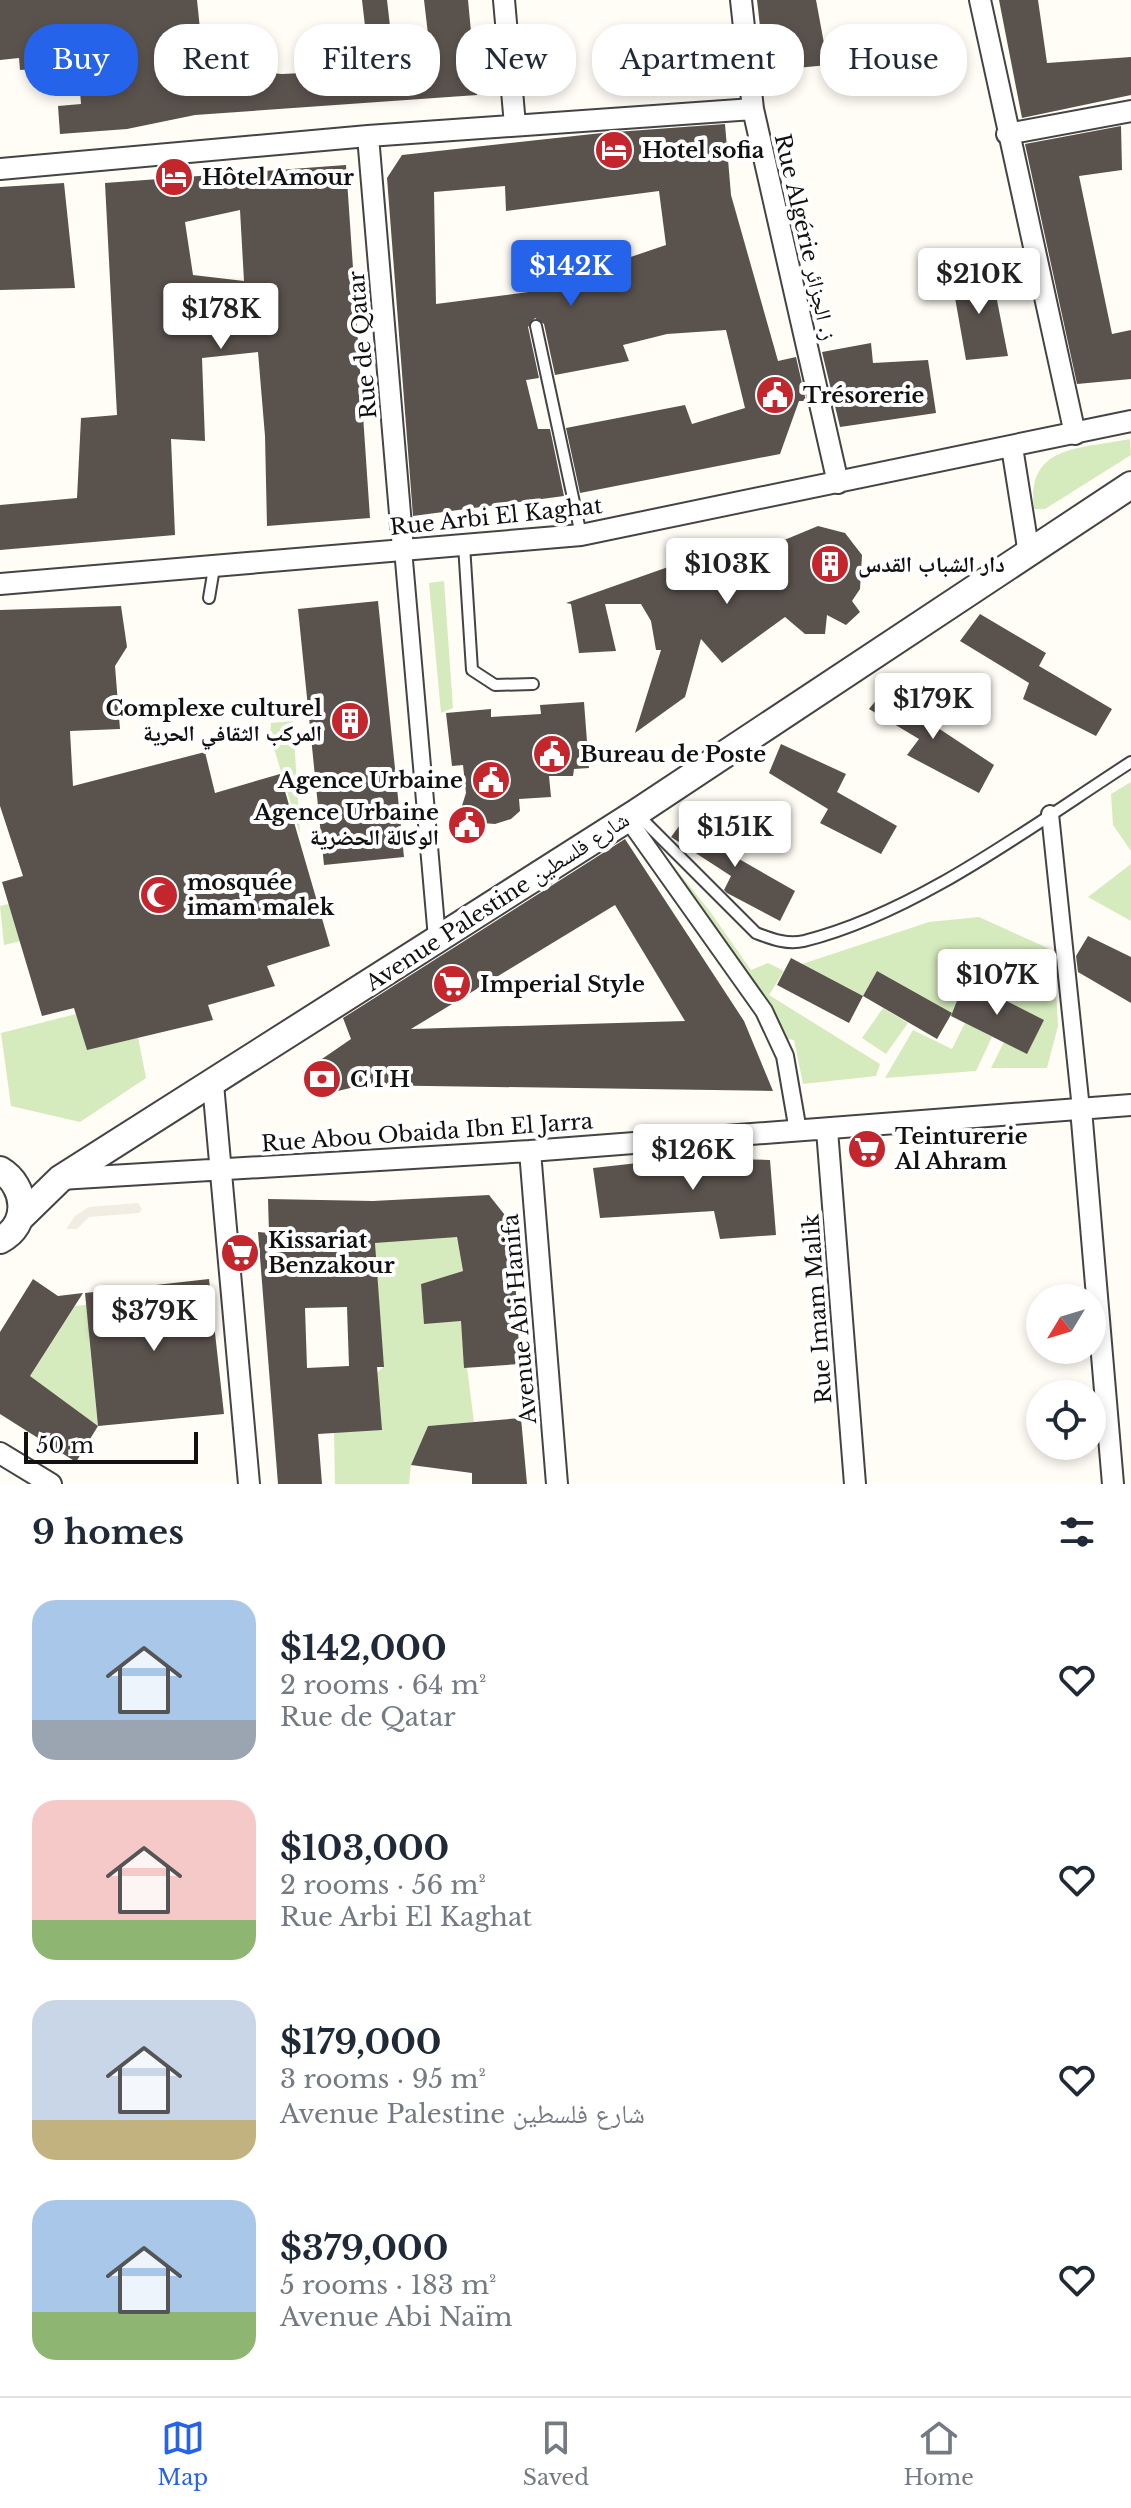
<!DOCTYPE html>
<html lang="en">
<head>
<meta charset="utf-8">
<style>
  body { margin:0; font-family:"Libre Baskerville","Noto Naskh Arabic",serif; background:#f6f6f7; color:#1f2937; height:100vh; display:flex; flex-direction:column; font-size:30px; white-space:nowrap }
  * { box-sizing:border-box; margin:0 }
  p { font-size:26px; color:#747a83 }
  .icon { flex:none; width:44px; height:44px; fill:none; stroke:currentColor; stroke-width:2; stroke-linecap:round; stroke-linejoin:round }
  .map { position:relative; height:1484px; overflow:hidden }
  .sheet { display:flex; flex-direction:column; background:#fff; flex:1 }
  .sheet>* { flex:none }
  .hud { position:absolute; left:24px; top:24px; width:1084px; height:72px; display:flex; gap:16px }
  .needle { width:52px; rotate:232deg }
  .buttons { position:absolute; left:1026px; top:1284px; display:grid; gap:16px }
  .buttons a { display:grid; place-items:center; width:80px; height:80px; border-radius:50%; background:#fff; box-shadow:0 4px 12px #0003; font-size:40px }
  .scale { position:absolute; left:24px; bottom:20px; width:174px; box-sizing:border-box; padding-left:8px; border:4px solid #111; border-top:0; font-size:22px; line-height:28px; white-space:nowrap; color:#111; -webkit-text-stroke:6px #fff; paint-order:stroke }
  .price { position:absolute; translate:-50% -68px; padding:0 18px; border-radius:8px; background:#fff; color:#222; font-size:26px; line-height:52px; filter:drop-shadow(0 2px 4px #0008) }
  .price::after { content:''; position:absolute; left:50%; top:48px; width:24px; height:18px; margin-left:-12px; background:inherit; clip-path:polygon(0 0,100% 0,50% 100%) }
  .price.on { background:#2563eb; color:#fff }
  ul { padding:0; list-style:none }
  li { display:flex; align-items:center; gap:24px; height:200px; padding:0 32px }
  li span { display:grid; place-items:center; flex:none; width:224px; height:160px; border-radius:24px; color:#555 }
  li>.icon { margin-inline-start:auto }
  span .icon { width:96px; height:96px; fill:#fffc; stroke-width:1 }
  li b { font-size:34px }
  h2 { display:flex; justify-content:space-between; align-items:center; height:96px; padding:0 32px; font-size:34px }
  .chip { padding:0 28px; border-radius:32px; background:#fff; box-shadow:0 4px 12px #0003; font-size:28px; line-height:72px }
  .chip.on { background:#2563eb; color:#fff }
  .dock { display:flex; justify-content:space-around; align-items:center; height:112px; border-top:2px solid #e0e1e3; background:#fff; font-size:22px; color:#747a83 }
  .dock a { display:grid; justify-items:center; gap:4px }
  .dock .on { color:#2563eb }
  .map>svg:first-child { display:block }
  .green { fill:#d5ebbd }
  .plaza { fill:#f1ede2 }
  .building { fill:#5a524d; fill-rule:evenodd }
  .lines { fill:none; stroke-linecap:round; stroke-linejoin:round }
  .service-casing { stroke:#444; stroke-width:14 }
  .pedestrian-casing { stroke:#444; stroke-width:20 }
  .minor-casing { stroke:#444; stroke-width:24 }
  .tertiary-casing { stroke:#444; stroke-width:30 }
  .service { stroke:#fff; stroke-width:10 }
  .pedestrian { stroke:#fff; stroke-width:16 }
  .minor { stroke:#fff; stroke-width:20 }
  .tertiary { stroke:#fff; stroke-width:26 }
  .labels { text-anchor:middle; stroke-width:8; stroke-linejoin:round; paint-order:stroke }
  .poi-label { font-size:22px; font-weight:bold; fill:#111; stroke:#fff; text-anchor:start }
  .street-label { font-size:22px; fill:#111; stroke:#fff }
</style>
</head>
<body>
<div class="map">
<svg width="1131" height="1484" viewBox="0 0 1131 1484">
  <rect width="100%" height="100%" fill="#fffdf5"/>
  <!-- green -->
  <path class="green" d="M1130 439 1131 455 1045 509H1034C1026 444 1081 449 1130 439Z
    M444 581 453 708 441 713 429 583Z
    M293 721 300 834 270 735 271 723Z
    M1131 782V851L1113 825 1111 794Z
    M646 832 709 910 751 970 768 963 784 971 769 995 880 1064 876 1076 803 1084 794 1040 776 1037Z
    M1131 864V921L1088 897Z
    M16 902 25 940 4 945 0 906Z
    M979 917 1054 951 1058 1026 1047 1068H991L1004 1042 1027 1053 1044 1020 965 980 952 1013 877 971 863 996 802 964 929 922Z
    M883 1008 908 1023 886 1054 862 1038Z
    M76 1014 87 1049 138 1037 146 1078 80 1122 11 1106 1 1033Z
    M965 1023 992 1037 976 1071 885 1078 913 1030 952 1049Z
    M453 1218 463 1271 421 1284 424 1323 461 1321 474 1422 428 1426 411 1465 409 1484H335L334 1433 364 1386 383 1367 375 1243Z
    M93 1304 152 1330 89 1337 98 1426 30 1376 75 1306Z"/>
  <!-- plaza -->
  <path class="plaza" d="M138 1203 142 1209 139 1213 89 1217 77 1229H66L75 1216 89 1207Z"/>
  <!-- building -->
  <path class="building" d="M0 0H197L204 68 282 74 303 73 308 54 368 52 362 0H387L395 70 432 68 424 0H468L477 95 195 115 127 129 60 134 58 106 81 104 78 66 20 70 19 58 0 60Z
    M757 0H816L828 65 765 71Z
    M999 0H1038L1047 63 1131 57V95L1022 118Z
    M725 124 731 195 778 361 796 357 806 401H799L780 454 580 493 566 428 685 405 692 424 745 408 726 330 667 334 623 345 629 361 555 375 544 324 535 318 528 327 539 378 526 380 538 429H550L564 496 413 516 387 178 402 155 602 133ZM505 186 506 211 659 191 666 245 607 265 533 278 536 291 436 304 434 192Z
    M1121 126 1122 170 1079 176 1112 334 1131 330V379L1077 384 1025 144Z
    M346 165 370 518 267 526 265 436 258 352 202 358 205 441 171 439 175 535 0 550V505L77 498 81 418 117 415 105 183ZM240 210 244 281 193 275 185 222Z
    M64 183 75 288 0 290V187Z
    M991 270 1008 356 966 360 951 275Z
    M871 343 873 363 928 360 936 413 840 427 822 352Z
    M818 526 845 533 862 555 860 589 852 601 860 612 846 625 827 615 825 634H805L785 617 722 663 701 639 685 697 635 733 661 650H656L651 621 641 604H605L616 651 579 653 571 604 566 603 705 554 741 579 765 548Z
    M378 601 404 857 324 865 298 609Z
    M121 606 127 647 115 666 120 729 70 731 73 786 205 752 215 793 280 774 330 946 267 966 275 986 208 1005 213 1020 87 1050 74 1008 42 1016 2 882 23 876 0 806V610Z
    M980 614 1046 653 1039 666 1112 709 1096 736 1023 699 1029 683 960 641Z
    M886 688 936 711 929 722 994 765 979 793 907 755 919 739 869 709Z
    M584 702 589 768 574 769 573 776H549L551 797 519 799 520 811 511 819 495 824 457 821 466 793 463 765 452 766 446 713 491 709V717L541 714 540 705Z
    M781 744 846 774 837 792 897 826 881 854 820 823 828 809 769 773Z
    M688 814 744 850 739 859 795 891 780 921 727 893 724 890 731 876 671 837Z
    M625 839 744 1021 773 1091 363 1085 325 1094 303 1072 351 1039 343 1018ZM615 905 685 1021 411 1029Z
    M1088 936 1131 957V1003L1078 972 1076 956Z
    M791 958 863 996 849 1023 777 985Z
    M877 971 952 1013 937 1039 863 996Z
    M965 980 1044 1020 1027 1054 951 1016Z
    M683 1158 770 1160 776 1235 720 1239 714 1211 600 1218 593 1168Z
    M489 1195 512 1224 520 1364 464 1368 461 1321 424 1324 421 1284 463 1271 457 1237 375 1243 384 1367H377L382 1430 318 1434 322 1484H278L258 1232 269 1233 268 1199 373 1201ZM347 1307 349 1366 307 1368 305 1308Z
    M33 1279 58 1296 83 1293 30 1376 98 1426 76 1462 0 1414V1332Z
    M209 1279 224 1414 98 1426 85 1293Z
    M521 1418 527 1484H472V1473L411 1465 428 1426Z"/>
  <g class="lines">
    <defs>
      <path id="service" d="M536 326 581 535
        M464 545 472 670 495 685 533 684
        M209 598 214 568
        M637 814 756 933C772 939 787 945 804 941 917 913 1033 825 1131 762"/>
      <path id="pedestrian" d="M403 549 437 938
        M1050 814 1081 1109
        M627 818 764 1011 785 1056 798 1131"/>
      <path id="minor" d="M504 0 515 125
        M741 0 753 109 838 483
        M980 0 1075 434
        M1007 134 1131 111
        M368 136 403 549
        M0 169 368 136 753 109
        M1012 447 1029 554
        M0 584 581 535 1131 421
        M213 1084 249 1484
        M1081 1109 1113 1484
        M827 1130 855 1484
        M530 1151 557 1484
        M60 1179 530 1151 1131 1105
        M0 1453 51 1484"/>
      <path id="tertiary" d="M0 1170C27 1186 30 1225 0 1240
        M20 1218 60 1179 636 813 1131 485"/>
    </defs>
    <!-- service casing -->
    <use href="#service" class="service-casing"/>
    <!-- pedestrian casing -->
    <use href="#pedestrian" class="pedestrian-casing"/>
    <!-- minor casing -->
    <use href="#minor" class="minor-casing"/>
    <!-- tertiary casing -->
    <use href="#tertiary" class="tertiary-casing"/>
    <!-- service -->
    <use href="#service" class="service"/>
    <!-- pedestrian -->
    <use href="#pedestrian" class="pedestrian"/>
    <!-- minor -->
    <use href="#minor" class="minor"/>
    <!-- tertiary -->
    <use href="#tertiary" class="tertiary"/>
  </g>
  <!-- icons -->
  <defs>
    <symbol id="hotel-disc" viewBox="-11 -11 22 22"><circle r="9.5" fill="#c4262e" stroke="#fff"/><path d="M-6-4.5h1.5V1H6V5H4.5V3h-9V5H-6ZM-4 0a1.8 1.8 0 1 1 3.6 0ZM.5 0V-2.5h3Q6-2.5 6 0Z" fill="#fff"/></symbol>
    <symbol id="civic-disc" viewBox="-11 -11 22 22"><circle r="9.5" fill="#c4262e" stroke="#fff"/><path d="M-.6-6.5H3V-4.5H.6V-3L4-1V1h2V6H-6V1h2V-1L-.6-3ZM-1.2 2.5V6h2.4V2.5Z" fill="#fff"/></symbol>
    <symbol id="building-disc" viewBox="-11 -11 22 22"><circle r="9.5" fill="#c4262e" stroke="#fff"/><path d="M-4-6H4V6H1V3H-1V6H-4ZM-2.5-4.3h1.7v1.8h-1.7ZM.8-4.3h1.7v1.8H.8ZM-2.5-1h1.7V.8h-1.7ZM.8-1h1.7V.8H.8Z" fill="#fff"/></symbol>
    <symbol id="mosque-disc" viewBox="-11 -11 22 22"><circle r="9.5" fill="#c4262e" stroke="#fff"/><path d="M3.5-4.9A6 6 0 1 0 3.5 4.9A5 5 0 1 1 3.5-4.9Z" fill="#fff"/></symbol>
    <symbol id="supermarket-disc" viewBox="-11 -11 22 22"><circle r="9.5" fill="#c4262e" stroke="#fff"/><path d="M-6-5.5h2.5l.6 2H6L4.5 2H-2.5L-4.4-4H-6ZM-1.5 3.2a1.3 1.3 0 1 0 .1 0ZM3 3.2a1.3 1.3 0 1 0 .1 0Z" fill="#fff"/></symbol>
    <symbol id="bank-disc" viewBox="-11 -11 22 22"><circle r="9.5" fill="#c4262e" stroke="#fff"/><path d="M-6-4H6V4H-6ZM0-2.3a2.3 2.3 0 1 0 0 4.6a2.3 2.3 0 1 0 0-4.6Z" fill="#fff"/></symbol>
  </defs>
  <g fill-rule="evenodd">
    <use href="#hotel-disc" x="592" y="128" width="44" height="44"/>
    <use href="#hotel-disc" x="152" y="155" width="44" height="44"/>
    <use href="#civic-disc" x="753" y="373" width="44" height="44"/>
    <use href="#building-disc" x="808" y="542" width="44" height="44"/>
    <use href="#building-disc" x="328" y="699" width="44" height="44"/>
    <use href="#civic-disc" x="530" y="732" width="44" height="44"/>
    <use href="#civic-disc" x="469" y="758" width="44" height="44"/>
    <use href="#civic-disc" x="445" y="803" width="44" height="44"/>
    <use href="#mosque-disc" x="137" y="873" width="44" height="44"/>
    <use href="#supermarket-disc" x="430" y="962" width="44" height="44"/>
    <use href="#bank-disc" x="300" y="1057" width="44" height="44"/>
    <use href="#supermarket-disc" x="845" y="1127" width="44" height="44"/>
    <use href="#supermarket-disc" x="218" y="1231" width="44" height="44"/>
  </g>
  <g class="labels">
    <!-- poi labels -->
    <g class="poi-label">
      <text x="642" y="158">Hotel sofia</text>
      <text x="202" y="185">Hôtel Amour</text>
      <text x="803" y="403">Trésorerie</text>
      <text x="858" y="572">دار الشباب القدس</text>
      <text x="322" y="716" text-anchor="end">Complexe culturel<tspan x="322" dy="25">المركب الثقافي الحرية</tspan></text>
      <text x="580" y="762">Bureau de Poste</text>
      <text x="463" y="788" text-anchor="end">Agence Urbaine</text>
      <text x="439" y="820" text-anchor="end">Agence Urbaine<tspan x="439" dy="25">الوكالة الحضرية</tspan></text>
      <text x="187" y="890">mosquée<tspan x="187" dy="25">imam malek</tspan></text>
      <text x="480" y="992">Imperial Style</text>
      <text x="350" y="1087">C I H</text>
      <text x="895" y="1144">Teinturerie<tspan x="895" dy="25">Al Ahram</tspan></text>
      <text x="268" y="1248">Kissariat<tspan x="268" dy="25">Benzakour</tspan></text>
    </g>
    <!-- street labels -->
    <g class="street-label">
      <text transform="translate(806 237) rotate(77)" y="8">Rue Algérie ز. الجزائر</text>
      <text transform="translate(362 345) rotate(-95)" y="8">Rue de Qatar</text>
      <text transform="translate(496 516) rotate(-6)" y="8">Rue Arbi El Kaghat</text>
      <text transform="translate(497 901) rotate(-33)" y="8">Avenue Palestine شارع فلسطين</text>
      <text transform="translate(427 1132) rotate(-4)" y="8">Rue Abou Obaida Ibn El Jarra</text>
      <text transform="translate(817 1309) rotate(-94)" y="8">Rue Imam Malik</text>
      <text transform="translate(519 1319) rotate(-95)" y="8">Avenue Abi Hanifa</text>
    </g>
  </g>
</svg>
<div class="buttons">
<a><svg class="needle" viewBox="-14 -14 28 28"><path d="M0-13l5 13h-10z" fill="#e53935"/><path d="M0 13l5-13h-10z" fill="#747a83"/></svg></a>
<a><svg class="icon" aria-label="locate" viewBox="0 0 24 24"><circle cx="12" cy="12" r="6"/><path d="M12 2v4M12 18v4M2 12h4M18 12h4"/></svg></a>
</div>
<div class="scale">50 m</div>
<b class="price on" style="left:571px;top:308px">$142K</b>
<b class="price" style="left:979px;top:316px">$210K</b>
<b class="price" style="left:221px;top:351px">$178K</b>
<b class="price" style="left:727px;top:606px">$103K</b>
<b class="price" style="left:933px;top:741px">$179K</b>
<b class="price" style="left:735px;top:869px">$151K</b>
<b class="price" style="left:997px;top:1017px">$107K</b>
<b class="price" style="left:693px;top:1192px">$126K</b>
<b class="price" style="left:154px;top:1353px">$379K</b>
<div class="hud">
<a class="chip on">Buy</a>
<a class="chip">Rent</a>
<a class="chip">Filters</a>
<a class="chip">New</a>
<a class="chip">Apartment</a>
<a class="chip">House</a>
</div>
</div>
<section class="sheet">
<h2>9 homes<svg class="icon" aria-label="filters" viewBox="0 0 24 24"><path d="M4 7h16M4 17h16"/><circle cx="9" cy="7" r="2"/><circle cx="15" cy="17" r="2"/></svg></h2>
<ul>
<li><span style="background:linear-gradient(#a9c7e8 75%,#9aa5b1 0)"><svg class="icon" aria-label="home" viewBox="0 0 24 24"><path d="M3 11l9-7 9 7M6 9v11h12V9"/></svg></span><div><b>$142,000</b><p>2 rooms · 64 m²</p><p>Rue de Qatar</p></div><svg class="icon" aria-label="heart" viewBox="0 0 24 24"><path d="M12 20l-8-8c-3-5 5-10 8-4 3-6 11-1 8 4z"/></svg></li>
<li><span style="background:linear-gradient(#f6c9c9 75%,#8fb573 0)"><svg class="icon" aria-label="home" viewBox="0 0 24 24"><path d="M3 11l9-7 9 7M6 9v11h12V9"/></svg></span><div><b>$103,000</b><p>2 rooms · 56 m²</p><p>Rue Arbi El Kaghat</p></div><svg class="icon" aria-label="heart" viewBox="0 0 24 24"><path d="M12 20l-8-8c-3-5 5-10 8-4 3-6 11-1 8 4z"/></svg></li>
<li><span style="background:linear-gradient(#c9d6e8 75%,#c2b280 0)"><svg class="icon" aria-label="home" viewBox="0 0 24 24"><path d="M3 11l9-7 9 7M6 9v11h12V9"/></svg></span><div><b>$179,000</b><p>3 rooms · 95 m²</p><p>Avenue Palestine شارع فلسطين</p></div><svg class="icon" aria-label="heart" viewBox="0 0 24 24"><path d="M12 20l-8-8c-3-5 5-10 8-4 3-6 11-1 8 4z"/></svg></li>
<li><span style="background:linear-gradient(#a9c7e8 70%,#8fb573 0)"><svg class="icon" aria-label="home" viewBox="0 0 24 24"><path d="M3 11l9-7 9 7M6 9v11h12V9"/></svg></span><div><b>$379,000</b><p>5 rooms · 183 m²</p><p>Avenue Abi Naïm</p></div><svg class="icon" aria-label="heart" viewBox="0 0 24 24"><path d="M12 20l-8-8c-3-5 5-10 8-4 3-6 11-1 8 4z"/></svg></li>
</ul>
</section>
<nav class="dock">
<a class="on"><svg class="icon" aria-label="map" viewBox="0 0 24 24"><path d="M3 6l6-2 6 2 6-2v14l-6 2-6-2-6 2zM9 4v14M15 6v14"/></svg>Map</a>
<a><svg class="icon" aria-label="saved" viewBox="0 0 24 24"><path d="M7 4h10v16l-5-4-5 4z"/></svg>Saved</a>
<a><svg class="icon" aria-label="home" viewBox="0 0 24 24"><path d="M3 11l9-7 9 7M6 9v11h12V9"/></svg>Home</a>
</nav>
</body>
</html>
